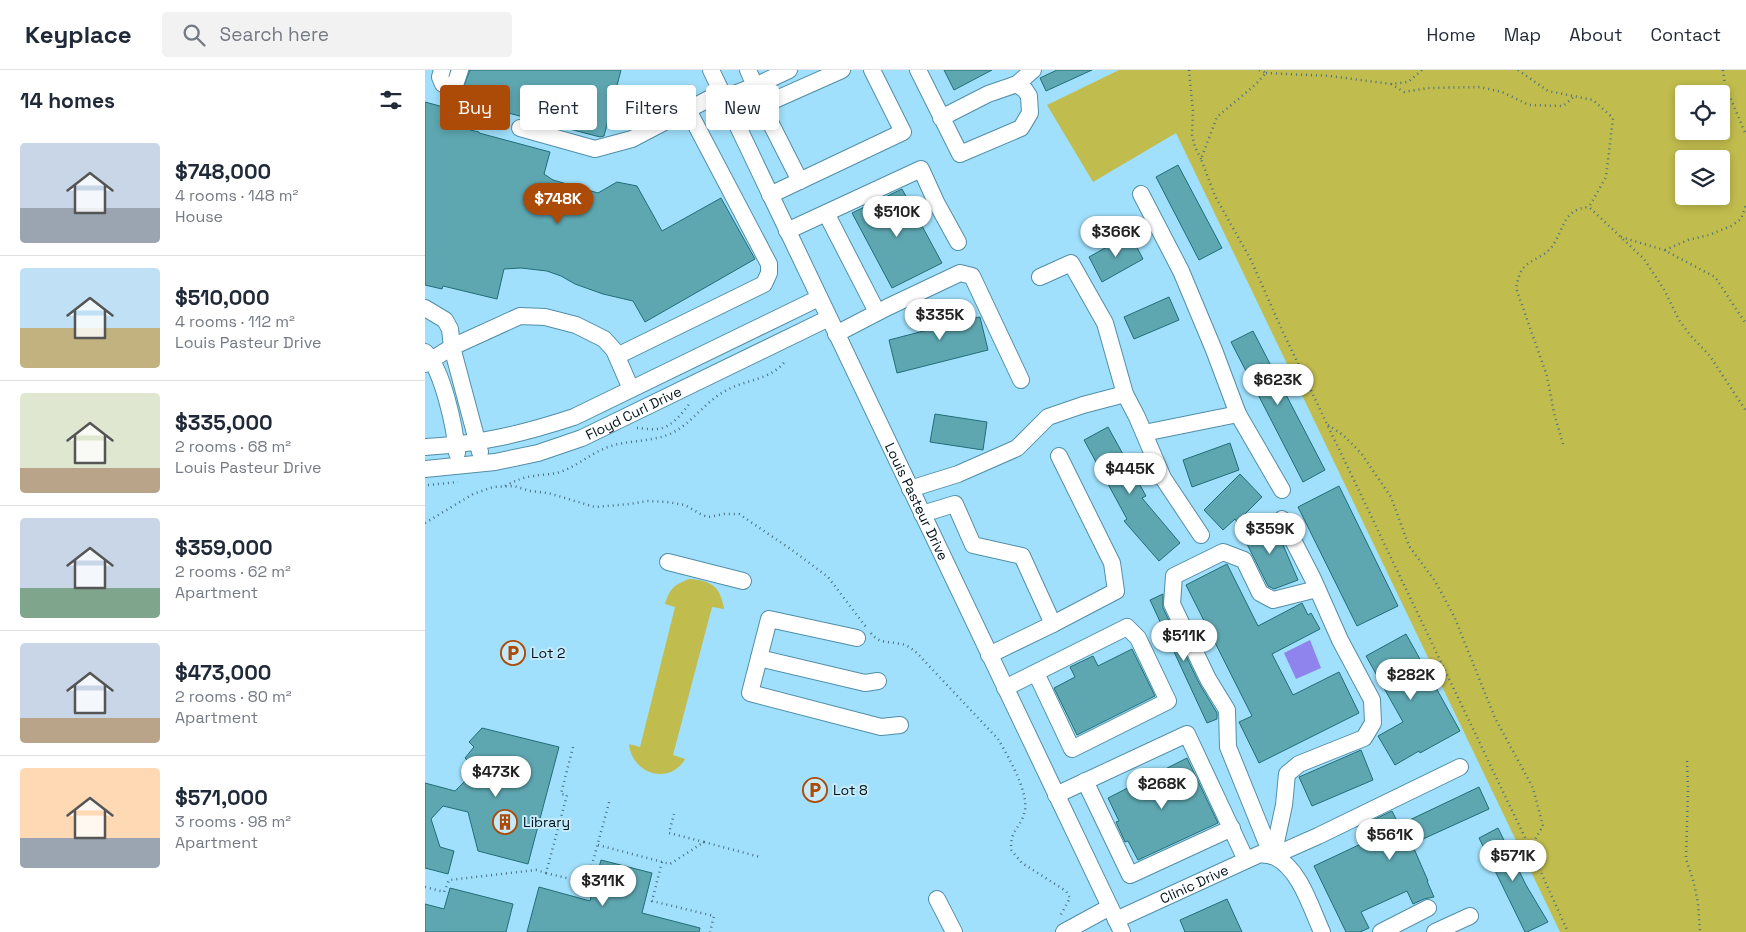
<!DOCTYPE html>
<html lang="en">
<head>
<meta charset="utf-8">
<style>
  body { margin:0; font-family:"Space Grotesk",sans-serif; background:#f2f2f3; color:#1f2937; height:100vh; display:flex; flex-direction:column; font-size:19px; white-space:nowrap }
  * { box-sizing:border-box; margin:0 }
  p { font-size:16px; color:#747a83 }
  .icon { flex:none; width:28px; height:28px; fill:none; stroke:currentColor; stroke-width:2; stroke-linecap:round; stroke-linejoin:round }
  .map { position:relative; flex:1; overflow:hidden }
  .details { display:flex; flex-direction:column; background:#fff; width:425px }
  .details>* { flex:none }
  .guide { position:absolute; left:15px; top:15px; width:475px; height:45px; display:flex; gap:10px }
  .tools { position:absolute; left:1250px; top:15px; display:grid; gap:10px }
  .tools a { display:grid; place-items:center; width:55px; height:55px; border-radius:5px; background:#fff; box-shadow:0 2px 8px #0003; font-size:25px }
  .price { position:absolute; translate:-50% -42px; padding:0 11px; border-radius:18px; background:#fff; color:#222; font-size:16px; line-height:32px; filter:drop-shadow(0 1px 2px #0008) }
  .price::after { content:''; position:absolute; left:50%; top:30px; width:15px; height:11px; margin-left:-8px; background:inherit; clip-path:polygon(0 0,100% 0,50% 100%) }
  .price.active { background:#ac4b08; color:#fff }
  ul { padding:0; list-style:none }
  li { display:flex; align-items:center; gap:15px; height:125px; padding:0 20px }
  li+li { border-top:1px solid #e0e1e3 }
  li span { display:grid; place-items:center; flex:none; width:140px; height:100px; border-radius:5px; color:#555 }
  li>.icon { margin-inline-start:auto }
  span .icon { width:60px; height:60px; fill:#fffc; stroke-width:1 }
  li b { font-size:21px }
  h2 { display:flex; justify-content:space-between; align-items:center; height:60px; padding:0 20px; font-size:21px }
  .chip { padding:0 18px; border-radius:5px; background:#fff; box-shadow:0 2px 8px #0003; font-size:18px; line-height:45px }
  .chip.active { background:#ac4b08; color:#fff }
  header { display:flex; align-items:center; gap:30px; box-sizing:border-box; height:70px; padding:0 25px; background:#fff; border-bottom:1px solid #e0e1e3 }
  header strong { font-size:24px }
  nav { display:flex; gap:28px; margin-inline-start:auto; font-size:18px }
  .search { width:350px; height:45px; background:#f2f2f3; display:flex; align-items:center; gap:12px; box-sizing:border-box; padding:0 18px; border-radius:5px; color:#747a83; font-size:19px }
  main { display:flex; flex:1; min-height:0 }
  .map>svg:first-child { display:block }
  .green { fill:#c0bc4d; fill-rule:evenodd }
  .water { fill:#8f83ee }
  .building { fill:#5ea7b1; stroke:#206e77 }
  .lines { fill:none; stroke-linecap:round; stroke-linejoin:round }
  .minor-casing { stroke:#518ea8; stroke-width:18 }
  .path { stroke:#4a7082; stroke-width:2.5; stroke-dasharray:1 4; stroke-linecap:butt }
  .minor { stroke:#fff; stroke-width:16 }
  .labels { text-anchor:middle; stroke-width:4; stroke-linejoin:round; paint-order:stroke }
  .street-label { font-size:14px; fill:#00121b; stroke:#c5eafa }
  .poi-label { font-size:14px; fill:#00121b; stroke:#c5eafa; text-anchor:start }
</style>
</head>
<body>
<header>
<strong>Keyplace</strong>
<div class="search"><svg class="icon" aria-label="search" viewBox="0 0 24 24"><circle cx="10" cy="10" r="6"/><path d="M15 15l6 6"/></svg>Search here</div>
<nav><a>Home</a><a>Map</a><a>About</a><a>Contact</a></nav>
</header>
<main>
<section class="details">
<h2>14 homes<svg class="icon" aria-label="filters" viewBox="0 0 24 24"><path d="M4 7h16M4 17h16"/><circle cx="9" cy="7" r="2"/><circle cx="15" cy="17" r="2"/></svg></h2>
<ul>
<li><span style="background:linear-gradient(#c9d6e8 65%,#9aa5b1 0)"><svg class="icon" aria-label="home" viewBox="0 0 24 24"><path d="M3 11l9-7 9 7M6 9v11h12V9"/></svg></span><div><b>$748,000</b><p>4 rooms · 148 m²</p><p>House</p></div></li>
<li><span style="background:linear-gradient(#bfe0f5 60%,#c2b280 0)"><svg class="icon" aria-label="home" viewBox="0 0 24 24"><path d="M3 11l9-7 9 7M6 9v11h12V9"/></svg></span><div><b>$510,000</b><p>4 rooms · 112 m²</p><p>Louis Pasteur Drive</p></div></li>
<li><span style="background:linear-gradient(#dfe7d0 75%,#b9a48a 0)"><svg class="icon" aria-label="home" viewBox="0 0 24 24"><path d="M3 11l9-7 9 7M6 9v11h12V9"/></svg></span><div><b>$335,000</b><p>2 rooms · 68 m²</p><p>Louis Pasteur Drive</p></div></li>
<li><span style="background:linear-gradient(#c9d6e8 70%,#7fa58c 0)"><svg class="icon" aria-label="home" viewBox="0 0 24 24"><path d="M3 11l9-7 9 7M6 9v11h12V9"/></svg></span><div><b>$359,000</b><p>2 rooms · 62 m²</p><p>Apartment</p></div></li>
<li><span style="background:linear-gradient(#c9d6e8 75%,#b9a48a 0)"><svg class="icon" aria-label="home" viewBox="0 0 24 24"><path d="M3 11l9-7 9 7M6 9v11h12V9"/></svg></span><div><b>$473,000</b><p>2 rooms · 80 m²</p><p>Apartment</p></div></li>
<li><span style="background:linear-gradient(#ffd9b3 70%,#9aa5b1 0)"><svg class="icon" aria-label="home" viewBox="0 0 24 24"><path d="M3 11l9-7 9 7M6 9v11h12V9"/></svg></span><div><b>$571,000</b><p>3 rooms · 98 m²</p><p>Apartment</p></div></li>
</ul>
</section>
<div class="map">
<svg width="1321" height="862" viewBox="0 0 1321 862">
  <rect width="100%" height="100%" fill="#a1e0fc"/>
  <!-- green -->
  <path class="green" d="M694 0H1321V862H1135L751 63 668 112 622 35ZM1259 24H1296V61H1259ZM1259 89H1296V126H1259Z
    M264 509C286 510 296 517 299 539L287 537 248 685 260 689C244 716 207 704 204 674L215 677 250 537 240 534C245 518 249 515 264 509Z"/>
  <!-- water -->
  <path class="water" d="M885 570 896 598 871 609 859 583Z"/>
  <!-- building -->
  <path class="building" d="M45 0H196L179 66 175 67 64 38 66 29 37 21Z
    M519 0H567L529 20Z
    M632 0H667L621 21 615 8Z
    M0 32 48 45 45 60 54 62V63L125 82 119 104 128 110 173 123 192 112 212 116 237 161 296 128 330 189 220 252 208 231 178 224 150 214 136 206 122 201 96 198 79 199 72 229 18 216 17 219 0 215Z
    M753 95 797 178 774 190 731 107Z
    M477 119 517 193 467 218 427 143Z
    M705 164 718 189 677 212 664 187Z
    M744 227 754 250 709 269 699 247Z
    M531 230 537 250 555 247 563 280 472 303 464 270 518 256 513 236Z
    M828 261 900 400 878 412 806 272Z
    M510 344 562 352 558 380 505 372Z
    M683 357 721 426 717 428 755 473 734 491 699 451 702 449 659 370Z
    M805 373 814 400 767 417 758 390Z
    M815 404 837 427 812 452 810 449 798 460 779 440Z
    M914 416 973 536 932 556 873 437Z
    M847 449 873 510 849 519 843 516 816 462Z
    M802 494 833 556 877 533 883 545 886 543 895 559 847 584 868 625 914 602 934 643 834 693 814 652 827 646 761 515Z
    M738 524V538L774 613 792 643V649L782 653 725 530Z
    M981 564 1035 661 995 683 994 681 970 695 953 666 978 652 941 586Z
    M707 579 730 626 652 665 629 618 650 607 645 597 668 586 673 596Z
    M57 658 134 677 103 794 53 781 43 742 18 736 6 749 15 777 29 781 23 804 0 798V713L30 721 42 709 36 703 46 694 40 688 49 677 44 672Z
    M936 680 948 710 887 736 874 707Z
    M762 688 793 753 713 790 703 771 700 772 691 752 694 751 683 728Z
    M1054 717 1064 739 987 774 1003 811H1002L1009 827 999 829 988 834 982 821 936 842 944 858 935 862H921L889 796 955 765 948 750 967 741 974 755Z
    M1073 758 1101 815 1123 852 1102 862H1100L1054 768Z
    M176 790 227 803 217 843 275 858 274 862H102L114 817 165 831Z
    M25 818 88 834 81 862H0V834L19 839Z
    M802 829 817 862H760L755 850Z"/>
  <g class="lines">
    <defs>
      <g id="minor">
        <path d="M17 0 15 7 18 14 25 16 30 15 35 0"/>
        <path id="s1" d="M286 0 697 862"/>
        <path d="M493 0 535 84 596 58 605 43 604 26 600 20 592 14 563 24 516 48"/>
        <path d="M592 14 608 0"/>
        <path d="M330 16 364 0"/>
        <path d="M299 28 330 16 323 0"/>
        <path d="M337 36 375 111"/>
        <path d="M309 48 417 0"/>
        <path d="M95 58 170 79 207 69 297 22"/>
        <path d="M716 124 756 201 789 280 813 344"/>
        <path d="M345 125 478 62 447 0"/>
        <path d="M401 143 496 99 511 132 533 172"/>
        <path d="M362 161 401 143 452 242"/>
        <path d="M615 207 646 193 680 253 700 324"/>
        <path d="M0 238 20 250 25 259 27 277 55 382"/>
        <path d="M411 264 463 237 535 203 547 206 596 310"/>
        <path d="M0 282C18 300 30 358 32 383"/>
        <path d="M192 286 339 214 344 203V194L263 40"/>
        <path d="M0 294 27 277 95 246 120 247 151 255 179 269 189 280 206 319"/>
        <path d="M719 363 813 344 857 420"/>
        <path d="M0 377C55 374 97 364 149 347L394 228"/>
        <path id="s2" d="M0 399 70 392 113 383 157 368 404 248"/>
        <path d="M485 419 533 404 592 378 623 347 658 335 700 324 712 347 738 408 776 465"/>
        <path d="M497 444 530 434 548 475 597 486 628 554 564 585"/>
        <path d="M243 492 318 511"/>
        <path d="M628 554 691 521 687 493 634 386"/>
        <path d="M432 568 344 549 325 623 456 657 475 655"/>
        <path d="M334 588 440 613 453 611"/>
        <path d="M580 618 702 557 713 568 743 631 647 679 611 603"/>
        <path d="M660 711 705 805 807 758"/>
        <path d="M631 725 762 664 821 790"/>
        <path d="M848 786 843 776 803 677 802 640 783 609 747 534 749 506 798 482 819 490 835 523 848 530 892 519"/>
        <path d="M848 786 859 735 862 704 874 694 939 668 948 653 947 630 915 570 888 509 857 449"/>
        <path d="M848 786 893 766 1035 697"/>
        <path d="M512 829 529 862"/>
        <path id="s3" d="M691 850 835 784C840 785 846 785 850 787 875 799 886 838 897 862"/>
        <path d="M639 862 685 837"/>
        <path d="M956 862 1003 838"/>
        <path d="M1010 862 1045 846"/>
      </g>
    </defs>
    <!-- minor casing -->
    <use href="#minor" class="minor-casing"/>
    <!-- path -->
    <path class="path" d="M764 0 768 42 767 65 770 77 776 89
      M834 0 841 3 830 15 792 47 776 89 790 126 826 190 857 260 1105 778 1143 862
      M1093 0 1123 21 1168 30 1188 48 1181 107 1164 137 1219 189 1240 221 1254 250 1266 266 1285 286 1321 341
      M1298 0 1300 15 1321 65
      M841 3 905 6 966 14 983 12 997 0
      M966 14 979 22 1003 18 1055 17 1077 22 1104 35 1138 36 1150 26
      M1196 167 1239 180 1290 207 1321 254
      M1240 180 1263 170 1284 165 1306 156 1316 149 1321 135
      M903 355 918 365 936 383 966 427 984 476 1010 511 1029 546 1070 648 1108 718 1118 756 1105 778
      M212 358C218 358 225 360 232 359 247 358 257 343 265 333
      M1138 374 1129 343 1122 306 1091 218C1093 210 1094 202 1100 196 1108 189 1119 186 1126 178 1139 161 1137 139 1164 137
      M3 415 33 412
      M80 416C90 411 98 407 109 406 117 404 127 405 135 402 153 396 167 382 186 376 205 370 225 372 245 364 267 354 280 331 302 320 322 309 347 310 361 290
      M0 453 48 424 68 417 89 416 105 421 123 423 170 437 205 434 222 431 242 432 260 435 277 445 284 447 299 444H314L367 480 403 507 441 557
      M446 563C454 574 463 571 475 574 481 574 485 578 490 581L573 669C583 686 606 725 599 744 597 752 591 758 588 765 586 770 586 775 586 780L597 793 641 821 645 828 634 848
      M1262 691 1263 720 1261 789 1269 813 1273 833 1275 862
      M279 772 335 787
      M173 775 245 794 279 772 244 763 249 744
      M237 792 227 831 289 846 285 862
      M121 803 162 813 185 729
      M0 817 19 822 24 810 111 800 121 803 142 725 136 724 148 677"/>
    <!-- minor -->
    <use href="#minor" class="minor"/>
  </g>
  <!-- icons -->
  <defs>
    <symbol id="parking-ring" viewBox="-11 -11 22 22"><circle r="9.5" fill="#c5eafa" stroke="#ac4b08" stroke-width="1.5"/><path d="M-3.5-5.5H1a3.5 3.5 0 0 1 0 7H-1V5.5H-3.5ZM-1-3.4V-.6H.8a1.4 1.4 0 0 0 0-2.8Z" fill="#ac4b08"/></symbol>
    <symbol id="building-ring" viewBox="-11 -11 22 22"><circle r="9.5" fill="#c5eafa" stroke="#ac4b08" stroke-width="1.5"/><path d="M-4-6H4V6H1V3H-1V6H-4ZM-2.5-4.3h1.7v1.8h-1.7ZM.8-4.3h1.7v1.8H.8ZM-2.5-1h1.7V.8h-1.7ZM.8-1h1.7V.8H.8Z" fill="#ac4b08"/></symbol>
  </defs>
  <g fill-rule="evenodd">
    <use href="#parking-ring" x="74" y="569" width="28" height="28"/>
    <use href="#parking-ring" x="376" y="706" width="28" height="28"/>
    <use href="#building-ring" x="66" y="738" width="28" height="28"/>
  </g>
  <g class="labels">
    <!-- street labels -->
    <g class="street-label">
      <text dy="5" stroke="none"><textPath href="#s2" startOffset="218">Floyd Curl Drive</textPath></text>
      <text dy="5" stroke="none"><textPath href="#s1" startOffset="478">Louis Pasteur Drive</textPath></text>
      <text dy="5" stroke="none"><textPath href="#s3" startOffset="86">Clinic Drive</textPath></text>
    </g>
    <!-- poi labels -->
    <g class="poi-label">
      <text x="106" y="588">Lot 2</text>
      <text x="408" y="725">Lot 8</text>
      <text x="98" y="757">Library</text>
    </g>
  </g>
</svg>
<div class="tools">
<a><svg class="icon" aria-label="locate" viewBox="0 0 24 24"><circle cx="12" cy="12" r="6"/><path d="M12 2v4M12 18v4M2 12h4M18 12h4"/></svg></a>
<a><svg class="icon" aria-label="layers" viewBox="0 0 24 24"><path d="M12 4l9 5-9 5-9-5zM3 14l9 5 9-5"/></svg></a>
</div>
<b class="price active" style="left:133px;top:155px">$748K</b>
<b class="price" style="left:472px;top:168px">$510K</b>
<b class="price" style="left:691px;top:188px">$366K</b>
<b class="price" style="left:515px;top:271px">$335K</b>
<b class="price" style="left:853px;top:336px">$623K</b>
<b class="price" style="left:705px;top:425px">$445K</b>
<b class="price" style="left:845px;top:485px">$359K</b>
<b class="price" style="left:759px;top:592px">$511K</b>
<b class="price" style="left:986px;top:631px">$282K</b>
<b class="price" style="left:71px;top:728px">$473K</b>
<b class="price" style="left:737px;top:740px">$268K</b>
<b class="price" style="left:965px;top:791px">$561K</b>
<b class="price" style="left:1088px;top:812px">$571K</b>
<b class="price" style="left:178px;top:837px">$311K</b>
<div class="guide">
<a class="chip active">Buy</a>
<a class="chip">Rent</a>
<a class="chip">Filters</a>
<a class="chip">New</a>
</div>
</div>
</main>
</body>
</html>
